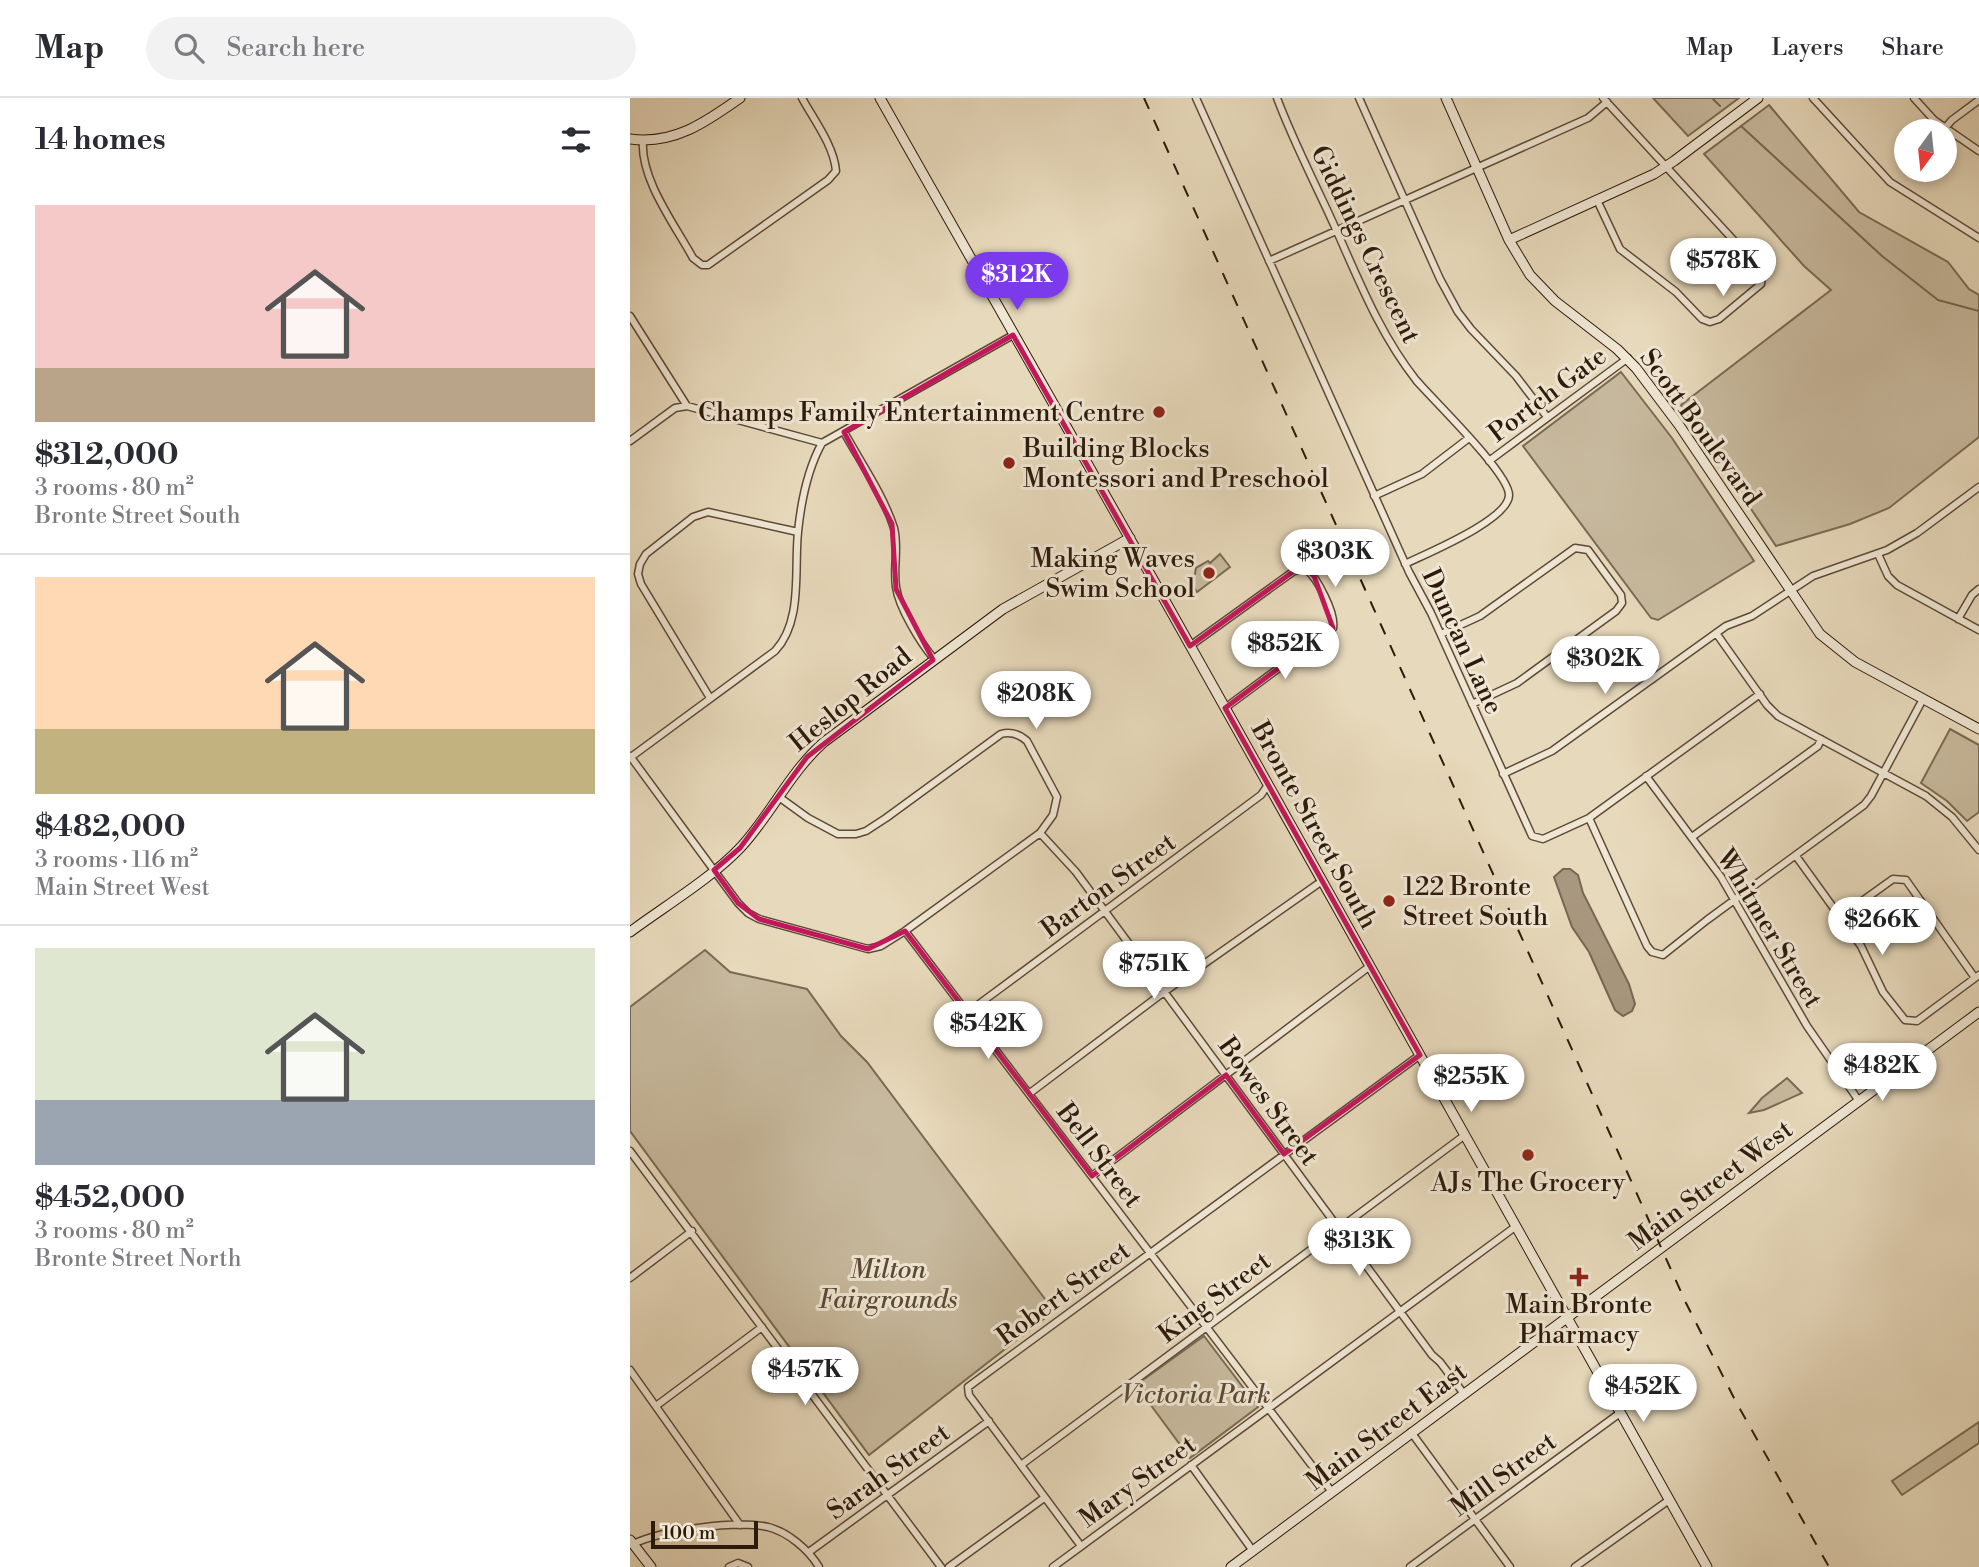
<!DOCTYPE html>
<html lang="en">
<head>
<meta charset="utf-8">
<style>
  body { margin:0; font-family:"Libre Bodoni",serif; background:#f2f2f3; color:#2b2b33; height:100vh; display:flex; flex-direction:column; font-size:26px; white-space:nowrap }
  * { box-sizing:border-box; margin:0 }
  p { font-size:23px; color:#7c7c81 }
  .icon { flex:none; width:38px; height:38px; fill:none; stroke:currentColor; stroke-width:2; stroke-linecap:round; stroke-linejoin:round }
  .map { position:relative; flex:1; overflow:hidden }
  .drawer { display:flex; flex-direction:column; background:#fff; width:630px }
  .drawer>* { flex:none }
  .needle { width:46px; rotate:195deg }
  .controls { position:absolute; left:1264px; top:21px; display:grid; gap:14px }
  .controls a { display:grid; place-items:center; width:63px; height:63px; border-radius:50%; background:#fff; box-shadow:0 4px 10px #0003; font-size:35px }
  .scale { position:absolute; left:21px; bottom:18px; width:107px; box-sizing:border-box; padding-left:7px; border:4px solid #2d1a0b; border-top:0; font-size:19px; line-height:24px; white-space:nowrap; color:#2d1a0b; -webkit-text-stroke:5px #efe6d3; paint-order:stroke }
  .price { position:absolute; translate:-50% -60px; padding:0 16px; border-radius:24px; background:#fff; color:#222; font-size:23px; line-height:46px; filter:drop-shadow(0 2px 4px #0008) }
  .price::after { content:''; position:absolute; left:50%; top:42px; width:21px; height:16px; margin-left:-10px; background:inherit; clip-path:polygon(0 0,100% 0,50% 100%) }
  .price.selected { background:#7c3aed; color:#fff }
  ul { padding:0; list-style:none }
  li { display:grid; align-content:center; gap:14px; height:371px; padding:0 35px }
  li+li { border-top:2px solid #e1e1e2 }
  li span { display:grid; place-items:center; height:217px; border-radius:0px; color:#555 }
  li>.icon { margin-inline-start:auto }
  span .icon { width:126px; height:126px; fill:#fffc; stroke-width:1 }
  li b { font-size:30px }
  h2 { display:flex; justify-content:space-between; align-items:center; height:84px; padding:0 35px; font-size:30px }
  header { display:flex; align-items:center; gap:42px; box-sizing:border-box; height:98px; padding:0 35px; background:#fff; border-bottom:2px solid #e1e1e2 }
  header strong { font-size:33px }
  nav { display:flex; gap:38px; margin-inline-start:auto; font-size:24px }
  .search { width:490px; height:63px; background:#f2f2f3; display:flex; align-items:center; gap:18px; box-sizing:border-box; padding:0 24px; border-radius:38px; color:#7c7c81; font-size:26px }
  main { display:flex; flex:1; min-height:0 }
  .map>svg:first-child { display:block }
  .green { fill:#c7b99d; stroke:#7a6a54; stroke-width:2 }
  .water { fill:#a8987f; stroke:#776651; stroke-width:2 }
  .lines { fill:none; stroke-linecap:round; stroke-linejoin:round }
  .stream { stroke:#776651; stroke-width:2 }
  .street-casing { stroke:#5c4a37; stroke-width:9 }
  .secondary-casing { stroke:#2d1a0b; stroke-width:11 }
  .street { stroke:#efe6d3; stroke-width:6 }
  .secondary { stroke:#efe6d3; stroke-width:9 }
  .rail { stroke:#2d1a0b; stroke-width:2; stroke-dasharray:12 12; stroke-linecap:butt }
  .marked { fill:none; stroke:#c2185b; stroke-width:5; stroke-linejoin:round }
  .poi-dot { fill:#8f2418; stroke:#efe6d3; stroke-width:2.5 }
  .labels { text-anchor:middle; stroke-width:6; stroke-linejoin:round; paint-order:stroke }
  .street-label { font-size:26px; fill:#2d1a0b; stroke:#efe6d3 }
  .poi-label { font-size:26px; fill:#2d1a0b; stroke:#efe6d3; text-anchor:end }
  .park-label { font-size:26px; font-style:italic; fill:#5b4a37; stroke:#efe6d3 }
</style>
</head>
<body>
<header>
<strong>Map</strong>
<div class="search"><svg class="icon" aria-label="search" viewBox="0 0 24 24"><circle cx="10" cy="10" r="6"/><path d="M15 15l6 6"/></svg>Search here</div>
<nav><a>Map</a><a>Layers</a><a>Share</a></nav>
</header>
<main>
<section class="drawer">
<h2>14 homes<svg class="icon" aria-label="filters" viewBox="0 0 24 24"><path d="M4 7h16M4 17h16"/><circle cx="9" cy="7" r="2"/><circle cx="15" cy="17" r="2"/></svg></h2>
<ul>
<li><span style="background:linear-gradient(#f6c9c9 75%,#b9a48a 0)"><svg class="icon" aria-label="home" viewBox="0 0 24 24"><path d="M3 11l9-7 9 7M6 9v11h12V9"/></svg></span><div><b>$312,000</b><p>3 rooms · 80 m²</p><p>Bronte Street South</p></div></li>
<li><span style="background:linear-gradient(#ffd9b3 70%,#c2b280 0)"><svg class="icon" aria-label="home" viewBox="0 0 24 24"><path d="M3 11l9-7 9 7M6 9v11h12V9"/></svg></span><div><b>$482,000</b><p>3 rooms · 116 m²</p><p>Main Street West</p></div></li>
<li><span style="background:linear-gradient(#dfe7d0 70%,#9aa5b1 0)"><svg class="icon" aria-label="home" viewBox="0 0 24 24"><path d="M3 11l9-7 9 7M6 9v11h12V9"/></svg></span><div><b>$452,000</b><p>3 rooms · 80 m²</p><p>Bronte Street North</p></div></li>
</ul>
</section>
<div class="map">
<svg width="1349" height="1469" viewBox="0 0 1349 1469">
  <rect width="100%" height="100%" fill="#e7d9bb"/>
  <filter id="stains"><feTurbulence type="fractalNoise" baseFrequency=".00286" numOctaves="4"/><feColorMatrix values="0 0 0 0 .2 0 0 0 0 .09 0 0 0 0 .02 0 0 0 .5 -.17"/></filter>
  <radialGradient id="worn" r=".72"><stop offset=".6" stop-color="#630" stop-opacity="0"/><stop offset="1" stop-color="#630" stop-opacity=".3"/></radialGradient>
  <!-- green -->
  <path class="green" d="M1023 0H1109L1058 38Z
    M1139 7 1229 114 1318 164 1339 191 1349 197V339L1259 410 1220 426 1146 448 1051 307 1201 192 1174 168 1074 56Z
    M991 274 1042 340 1124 463 1028 522 1021 520 893 348Z
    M590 456 600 469 567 494 559 481 565 476 566 470 578 463 580 465Z
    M1320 631 1349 647V714L1337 723 1317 703 1291 685Z
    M75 852 100 874 177 891 211 938 237 964 424 1213 239 1357 0 1033V909Z
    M1157 980 1172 995 1134 1012 1119 1015 1132 1000Z
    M574 1238 628 1309 560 1360 506 1287Z
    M1349 1324V1345L1272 1397 1262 1383Z"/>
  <!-- water -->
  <path class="water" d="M933 771H940L948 777 953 795 999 886 1005 906 1002 913 993 918 985 912 959 854 942 829 924 779Z"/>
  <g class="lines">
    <!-- stream -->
    <path class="stream" d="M1082 0 1090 8
      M1111 28 1252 158 1308 202 1349 213"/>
    <defs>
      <path id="street" d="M566 0 779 474 801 515 902 738 913 741 959 720 1130 596
        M647 0C663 43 685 85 704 127 728 180 749 235 786 282 803 302 879 375 879 397 879 422 795 456 775 466
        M729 0 810 181 828 214 841 231 886 278 917 319
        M1183 0 1260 84 1349 140
        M1284 0 1304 22 1349 53
        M1315 30 1322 22 1349 2
        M13 43C10 81 45 127 63 160L72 167H78L198 82 206 73C204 48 184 22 172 0
        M967 102 990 151 1046 194 1072 221 1080 224 1089 221 1131 186 1132 177 1130 171 973 0
        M639 163 958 20 977 4
        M0 218 57 308
        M214 334C231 365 253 396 264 430 269 450 263 469 266 489 269 510 290 544 304 561
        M0 343 45 310 57 308 192 345
        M859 363 998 260
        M744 398 792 376 839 340
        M1248 456 1258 478 1267 487 1349 532
        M1328 521 1342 497 1349 491
        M1086 535 1137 607 1148 618 1296 698 1322 719 1349 752
        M811 536 850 518 945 450 958 452 991 497 992 505 986 513 887 585 842 606
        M560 548 664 473 676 471C687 479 706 516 703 530L595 610
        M80 600 11 486 8 476 10 466 16 456 63 419 78 414 168 434
        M0 658 108 805 118 815 129 821 238 851 251 848 275 833 410 735 423 717 427 699 397 643C389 636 381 633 371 636L256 720 236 733 226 736H208L178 720 149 699
        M1 659 145 553C173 523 164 473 168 434 171 404 177 372 192 345L383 237
        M873 676 922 653 1096 528 1122 518 1183 478 1257 452 1287 435 1349 389
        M1016 678 1091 779 1177 928 1229 1003
        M959 720 1017 848 1022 854 1033 857 1077 822 1234 707 1241 698 1293 601
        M410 735 446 774 802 1257 810 1264 834 1296
        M1062 739 1188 648 1191 641
        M1166 758 1231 848 1253 894 1275 922 1287 923 1349 877
        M1210 819 1263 781 1276 782 1345 880
        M275 833 702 1394
        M337 915 631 697 638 687
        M400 995 534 894 692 783
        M0 1053 311 1469
        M462 1078 740 868
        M0 1180 62 1133
        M0 1272 110 1427
        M26 1308 132 1229
        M781 1334 880 1469
        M391 1367 835 1037
        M561 1367 623 1453
        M3 1446C33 1432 106 1422 138 1429 158 1434 179 1452 189 1469
        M451 1448 339 1297 338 1289 790 957
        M179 1454 359 1323
        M99 1469 108 1465 118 1469
        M319 1469 414 1400
        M423 1469 885 1129
        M780 1469 990 1315
        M945 1469 1039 1402"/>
      <path id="secondary" d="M250 0 529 492 1077 1469
        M816 0 879 142 900 177 925 203 987 251 1006 270 1049 327 1190 536 1225 564 1349 631
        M0 41C44 47 76 24 110 0
        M879 142 1024 76 1044 63 1128 0
        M0 834C35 808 82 780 111 749 142 715 160 674 194 644L373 511 500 440
        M0 1442 21 1469
        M601 1469 1349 914"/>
    </defs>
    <!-- street casing -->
    <use href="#street" class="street-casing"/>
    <!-- secondary casing -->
    <use href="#secondary" class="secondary-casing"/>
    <!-- street -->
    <use href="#street" class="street"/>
    <!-- secondary -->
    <use href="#secondary" class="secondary"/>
    <!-- rail -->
    <path class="rail" d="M514 0 1056 1205 1106 1304 1199 1469"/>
  </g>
  <!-- marked area -->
  <path class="marked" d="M383 237 560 548 664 473 676 471 684 478 703 530 595 610 790 957 654 1056 596 977 462 1078 275 833 238 851 129 821 108 805 84 772 110 750 177 659 303 562 266 491 262 426 214 334Z"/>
  <!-- markers -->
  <g class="poi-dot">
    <circle cx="529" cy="314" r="7"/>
    <circle cx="379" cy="365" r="7"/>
    <circle cx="579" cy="475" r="7"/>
    <circle cx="759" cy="803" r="7"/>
    <circle cx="898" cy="1057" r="7"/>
    <path d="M945.5 1168.5h7v7h7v7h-7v7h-7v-7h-7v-7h7z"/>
  </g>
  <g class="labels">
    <!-- street labels -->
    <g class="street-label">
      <text transform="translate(736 146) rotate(64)" y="9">Giddings Crescent</text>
      <text transform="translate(917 296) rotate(-37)" y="9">Portch Gate</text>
      <text transform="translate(1071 329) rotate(54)" y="9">Scott Boulevard</text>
      <text transform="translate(833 543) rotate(65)" y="9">Duncan Lane</text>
      <text transform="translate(220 601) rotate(-39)" y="9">Heslop Road</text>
      <text transform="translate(685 727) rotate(61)" y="9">Bronte Street South</text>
      <text transform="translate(478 787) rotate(-36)" y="9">Barton Street</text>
      <text transform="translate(1140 830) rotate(59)" y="9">Whitmer Street</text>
      <text transform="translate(639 1003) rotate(54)" y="9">Bowes Street</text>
      <text transform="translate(470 1057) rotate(53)" y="9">Bell Street</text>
      <text transform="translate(1080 1087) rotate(-37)" y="9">Main Street West</text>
      <text transform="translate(433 1195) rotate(-36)" y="9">Robert Street</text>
      <text transform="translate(584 1199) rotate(-37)" y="9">King Street</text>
      <text transform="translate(756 1328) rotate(-37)" y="9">Main Street East</text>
      <text transform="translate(258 1373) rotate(-36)" y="9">Sarah Street</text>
      <text transform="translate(873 1376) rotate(-36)" y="9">Mill Street</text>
      <text transform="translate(507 1383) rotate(-36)" y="9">Mary Street</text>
    </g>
    <!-- poi labels -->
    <g class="poi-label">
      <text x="515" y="323">Champs Family Entertainment Centre</text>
      <text x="393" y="359" text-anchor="start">Building Blocks<tspan x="393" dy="30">Montessori and Preschool</tspan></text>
      <text x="565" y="469">Making Waves<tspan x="565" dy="30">Swim School</tspan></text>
      <text x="773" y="797" text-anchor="start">122 Bronte<tspan x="773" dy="30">Street South</tspan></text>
      <text x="898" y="1093" text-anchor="middle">AJs The Grocery</text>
      <text x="949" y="1215" text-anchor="middle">Main Bronte<tspan x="949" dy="30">Pharmacy</tspan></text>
    </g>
    <!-- park labels -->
    <g class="park-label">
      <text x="258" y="1180">Milton<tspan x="258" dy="30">Fairgrounds</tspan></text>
      <text x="566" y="1305">Victoria Park</text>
    </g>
  </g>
  <rect width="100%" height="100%" filter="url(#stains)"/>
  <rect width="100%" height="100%" fill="url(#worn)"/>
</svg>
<div class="controls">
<a><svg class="needle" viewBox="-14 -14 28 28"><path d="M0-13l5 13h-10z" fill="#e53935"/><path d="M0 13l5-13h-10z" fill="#7c7c81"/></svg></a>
</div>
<div class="scale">100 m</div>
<b class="price" style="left:1093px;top:200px">$578K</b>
<b class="price selected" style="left:387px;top:214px">$312K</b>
<b class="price" style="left:705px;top:491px">$303K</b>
<b class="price" style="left:655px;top:583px">$852K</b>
<b class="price" style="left:975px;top:598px">$302K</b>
<b class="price" style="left:406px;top:633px">$208K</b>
<b class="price" style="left:1252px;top:859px">$266K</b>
<b class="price" style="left:524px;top:903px">$751K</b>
<b class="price" style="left:358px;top:963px">$542K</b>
<b class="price" style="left:1252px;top:1005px">$482K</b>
<b class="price" style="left:841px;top:1016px">$255K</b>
<b class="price" style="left:729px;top:1180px">$313K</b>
<b class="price" style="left:175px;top:1309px">$457K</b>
<b class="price" style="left:1013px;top:1326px">$452K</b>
</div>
</main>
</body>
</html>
